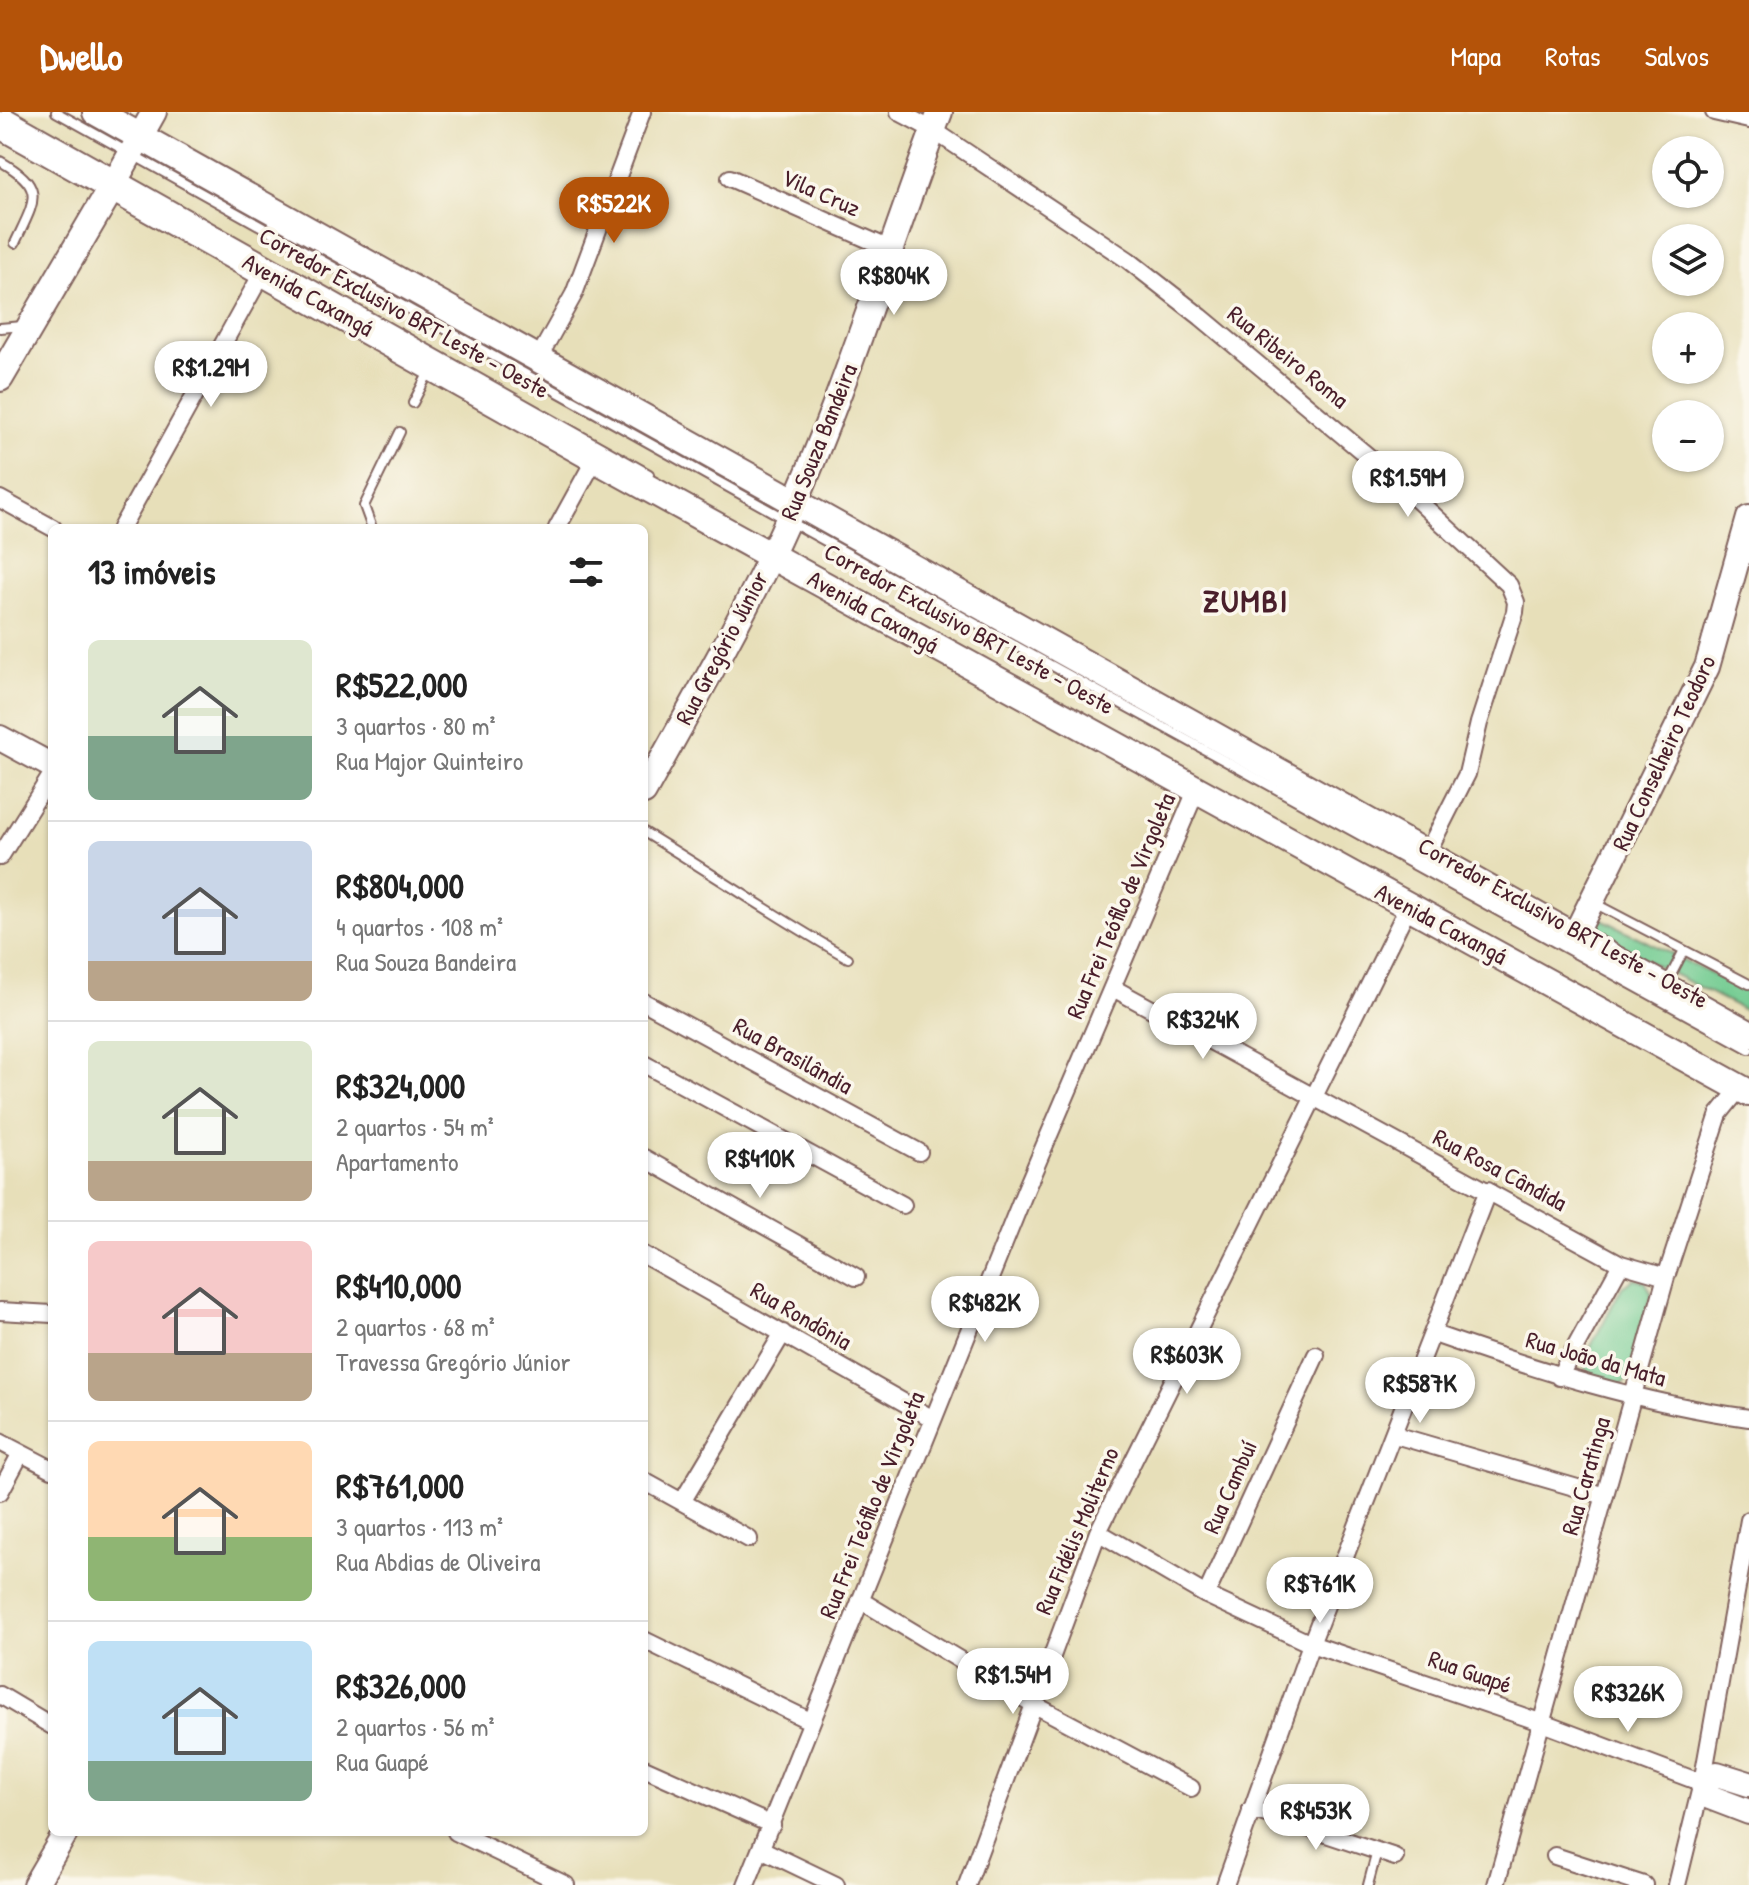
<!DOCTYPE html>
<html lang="pt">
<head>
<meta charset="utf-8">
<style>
  body { margin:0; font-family:"Patrick Hand",sans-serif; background:#f6f6f6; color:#222; height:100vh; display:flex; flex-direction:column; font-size:30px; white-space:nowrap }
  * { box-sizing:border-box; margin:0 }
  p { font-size:26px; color:#767676 }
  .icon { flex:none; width:44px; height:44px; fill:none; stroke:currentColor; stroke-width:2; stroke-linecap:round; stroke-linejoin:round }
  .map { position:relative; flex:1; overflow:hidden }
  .side { position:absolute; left:48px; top:412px; width:600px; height:1312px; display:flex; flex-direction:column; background:#fff; border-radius:12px; box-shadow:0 2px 6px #0004 }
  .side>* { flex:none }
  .controls { position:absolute; left:1652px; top:24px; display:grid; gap:16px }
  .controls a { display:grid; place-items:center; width:72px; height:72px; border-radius:50%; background:#fff; box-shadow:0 2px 6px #0004; font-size:40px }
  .price { position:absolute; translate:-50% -68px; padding:0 18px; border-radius:28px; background:#fff; color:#222; font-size:26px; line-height:52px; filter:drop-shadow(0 2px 4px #0008) }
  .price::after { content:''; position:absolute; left:50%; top:48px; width:24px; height:18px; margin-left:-12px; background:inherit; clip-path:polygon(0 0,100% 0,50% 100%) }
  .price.active { background:#b45309; color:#fff }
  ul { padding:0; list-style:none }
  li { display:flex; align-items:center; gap:24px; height:200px; padding:0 40px }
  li+li { border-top:2px solid #e0e0e0 }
  li span { display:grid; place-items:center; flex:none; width:224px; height:160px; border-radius:12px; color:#555 }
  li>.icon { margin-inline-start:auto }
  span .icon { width:96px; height:96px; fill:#fffc; stroke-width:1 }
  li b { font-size:34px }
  h2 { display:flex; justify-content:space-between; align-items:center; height:96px; padding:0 40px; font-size:34px }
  header { display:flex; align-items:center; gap:48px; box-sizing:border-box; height:112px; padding:0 40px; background:#b45309; color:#fff }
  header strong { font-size:38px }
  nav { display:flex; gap:44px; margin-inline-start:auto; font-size:28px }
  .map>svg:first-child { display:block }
  .green { fill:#74cc93; stroke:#5f765f; stroke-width:2 }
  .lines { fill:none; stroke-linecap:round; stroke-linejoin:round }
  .canal { stroke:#7cabe6; stroke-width:20 }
  .lane-casing { stroke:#81625d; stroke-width:12 }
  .street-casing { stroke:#81625d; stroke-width:20 }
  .secondary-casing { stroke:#81625d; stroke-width:28 }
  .primary-casing { stroke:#81625d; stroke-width:30 }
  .lane { stroke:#fff; stroke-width:8 }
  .street { stroke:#fff; stroke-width:16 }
  .secondary { stroke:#fff; stroke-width:24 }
  .primary { stroke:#fff; stroke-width:26 }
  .labels { text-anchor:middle; stroke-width:7; stroke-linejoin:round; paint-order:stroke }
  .street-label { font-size:24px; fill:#4a1f2b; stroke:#fbf7ec }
  .district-label { font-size:32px; font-weight:bold; letter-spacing:2px; fill:#4a1f2b; stroke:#fbf7ec }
</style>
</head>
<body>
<header>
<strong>Dwello</strong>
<nav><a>Mapa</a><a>Rotas</a><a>Salvos</a></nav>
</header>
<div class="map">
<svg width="1749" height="1773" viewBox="0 0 1749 1773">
  <rect width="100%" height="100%" fill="#fbf7ec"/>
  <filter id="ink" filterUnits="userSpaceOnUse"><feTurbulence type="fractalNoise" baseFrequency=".0125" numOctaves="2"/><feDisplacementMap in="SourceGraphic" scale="16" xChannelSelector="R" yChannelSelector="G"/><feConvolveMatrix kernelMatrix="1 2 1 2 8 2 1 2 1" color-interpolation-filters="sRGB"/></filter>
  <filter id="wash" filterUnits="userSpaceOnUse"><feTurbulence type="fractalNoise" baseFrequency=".006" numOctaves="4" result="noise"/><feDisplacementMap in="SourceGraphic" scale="32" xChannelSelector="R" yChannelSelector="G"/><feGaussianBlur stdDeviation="1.8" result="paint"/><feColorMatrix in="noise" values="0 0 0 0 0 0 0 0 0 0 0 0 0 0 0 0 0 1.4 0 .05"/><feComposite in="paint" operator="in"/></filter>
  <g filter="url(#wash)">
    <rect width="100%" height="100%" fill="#e7dfb9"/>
    <!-- green -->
    <path class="green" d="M1594 803 1749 881 1746 899 1586 818Z
      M1634 1167 1645 1169 1652 1182 1629 1266 1620 1274 1590 1266 1583 1249 1622 1175Z"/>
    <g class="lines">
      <!-- canal -->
      <path class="canal" d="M1721 1676 1749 1685"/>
    </g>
  </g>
  <g filter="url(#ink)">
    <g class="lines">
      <defs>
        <path id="lane" d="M6 0 649 362
          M56 0 787 408 1749 937
          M0 49C47 76 35 88 15 131
          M0 216 23 214
          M413 291 430 258
          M372 416 364 394 400 320
          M644 720C713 762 779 807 848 846
          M1594 791 1749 872
          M1667 871 1684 838
          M1368 1773 1377 1739"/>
        <path id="street" d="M899 0 933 18 1128 148 1201 205 1388 361 1509 473 1516 490 1515 500 1479 611 1467 662 1427 741
          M1714 0 1749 8
          M730 66 892 138
          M539 245 574 182 642 0
          M0 387 53 416
          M121 416 264 158
          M557 416 595 347
          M0 745 52 662
          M1113 876 1621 1152 1666 1165
          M644 890 919 1040
          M644 952 903 1093
          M644 1046 856 1165
          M644 1143 933 1307
          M0 1199 52 1202
          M1434 1222C1537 1258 1640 1291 1749 1306
          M1559 1265 1621 1152
          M1395 1323 1605 1384
          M0 1330 52 1357
          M644 1369 749 1427
          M0 1380 21 1341
          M682 1390 783 1221
          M1098 1420 1206 1483 1311 1532 1540 1610 1702 1671
          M1206 1483 1316 1243
          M860 1488 1033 1592 1191 1676
          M644 1528 810 1609
          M0 1583 52 1614
          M644 1656 772 1713
          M1251 1697 1395 1745
          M456 1720 566 1773
          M761 1737 836 1773
          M1555 1744 1644 1773
          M746 1773 1026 1077 1196 679
          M967 1773 1098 1420 1408 795
          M1225 1773 1311 1532 1488 1078
          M1496 1773 1666 1165 1719 1002 1740 976
          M1677 1773 1702 1671 1749 1408"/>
        <path id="secondary" d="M112 75 154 0
          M0 626 52 654
          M644 680C687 602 732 525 771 444 839 301 884 149 940 0
          M1574 825 1707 555 1749 406
          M1749 1672 1717 1662 1702 1671 1707 1684 1749 1700
          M35 1773 66 1720"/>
        <path id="primary" d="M96 0 1749 922
          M0 13 595 347 1749 981
          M0 266 112 75"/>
      </defs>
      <!-- lane casing -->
      <use href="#lane" class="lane-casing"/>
      <!-- street casing -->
      <use href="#street" class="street-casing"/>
      <!-- secondary casing -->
      <use href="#secondary" class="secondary-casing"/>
      <!-- primary casing -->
      <use href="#primary" class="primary-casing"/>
      <!-- lane -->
      <use href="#lane" class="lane"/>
      <!-- street -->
      <use href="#street" class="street"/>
      <!-- secondary -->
      <use href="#secondary" class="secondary"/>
      <!-- primary -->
      <use href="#primary" class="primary"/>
    </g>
  </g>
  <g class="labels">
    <!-- street labels -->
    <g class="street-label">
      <text transform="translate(821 81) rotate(24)" y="8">Vila Cruz</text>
      <text transform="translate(308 183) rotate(29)" y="8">Avenida Caxangá</text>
      <text transform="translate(404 201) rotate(29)" y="8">Corredor Exclusivo BRT Leste - Oeste</text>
      <text transform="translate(1288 245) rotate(39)" y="8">Rua Ribeiro Roma</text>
      <text transform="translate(819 330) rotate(-68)" y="8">Rua Souza Bandeira</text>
      <text transform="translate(873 500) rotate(29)" y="8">Avenida Caxangá</text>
      <text transform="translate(969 517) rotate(29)" y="8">Corredor Exclusivo BRT Leste - Oeste</text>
      <text transform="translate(722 536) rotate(-62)" y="8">Rua Gregório Júnior</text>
      <text transform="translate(1664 641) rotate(-65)" y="8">Rua Conselheiro Teodoro</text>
      <text transform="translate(1121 794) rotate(-67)" y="8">Rua Frei Teófilo de Virgoleta</text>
      <text transform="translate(1563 811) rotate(29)" y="8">Corredor Exclusivo BRT Leste - Oeste</text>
      <text transform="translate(1441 812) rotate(28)" y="8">Avenida Caxangá</text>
      <text transform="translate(793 944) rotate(29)" y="8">Rua Brasilândia</text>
      <text transform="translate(1500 1058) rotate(28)" y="8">Rua Rosa Cândida</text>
      <text transform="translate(801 1204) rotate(30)" y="8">Rua Rondônia</text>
      <text transform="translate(1596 1247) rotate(16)" y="8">Rua João da Mata</text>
      <text transform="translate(1586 1364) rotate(-74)" y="8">Rua Caratinga</text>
      <text transform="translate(1230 1375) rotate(-66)" y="8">Rua Cambuí</text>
      <text transform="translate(872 1393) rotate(-68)" y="8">Rua Frei Teófilo de Virgoleta</text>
      <text transform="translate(1077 1419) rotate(-67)" y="8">Rua Fidélis Moliterno</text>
      <text transform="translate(1470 1560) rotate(19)" y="8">Rua Guapé</text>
    </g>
    <!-- district labels -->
    <g class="district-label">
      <text x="1246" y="500">ZUMBI</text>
    </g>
  </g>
</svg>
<div class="controls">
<a><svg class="icon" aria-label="locate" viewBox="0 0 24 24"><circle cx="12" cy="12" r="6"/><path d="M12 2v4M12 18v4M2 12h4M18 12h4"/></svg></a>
<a><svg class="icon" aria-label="layers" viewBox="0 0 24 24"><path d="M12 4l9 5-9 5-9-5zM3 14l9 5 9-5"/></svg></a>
<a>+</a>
<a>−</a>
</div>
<b class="price active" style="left:614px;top:133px">R$522K</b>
<b class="price" style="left:894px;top:205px">R$804K</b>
<b class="price" style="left:211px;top:297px">R$1.29M</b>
<b class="price" style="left:1408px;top:407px">R$1.59M</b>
<b class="price" style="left:1203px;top:949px">R$324K</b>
<b class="price" style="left:760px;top:1088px">R$410K</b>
<b class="price" style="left:985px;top:1232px">R$482K</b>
<b class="price" style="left:1187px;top:1284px">R$603K</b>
<b class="price" style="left:1420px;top:1313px">R$587K</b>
<b class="price" style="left:1320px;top:1513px">R$761K</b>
<b class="price" style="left:1013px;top:1604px">R$1.54M</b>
<b class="price" style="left:1628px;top:1622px">R$326K</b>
<b class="price" style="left:1316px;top:1740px">R$453K</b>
<section class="side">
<h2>13 imóveis<svg class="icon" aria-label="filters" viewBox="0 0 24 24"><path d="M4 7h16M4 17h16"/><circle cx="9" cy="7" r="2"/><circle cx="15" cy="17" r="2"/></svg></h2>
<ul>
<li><span style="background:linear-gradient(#dfe7d0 60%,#7fa58c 0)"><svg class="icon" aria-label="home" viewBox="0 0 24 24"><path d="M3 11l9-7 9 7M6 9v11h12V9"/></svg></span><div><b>R$522,000</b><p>3 quartos · 80 m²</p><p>Rua Major Quinteiro</p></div></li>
<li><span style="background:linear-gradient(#c9d6e8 75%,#b9a48a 0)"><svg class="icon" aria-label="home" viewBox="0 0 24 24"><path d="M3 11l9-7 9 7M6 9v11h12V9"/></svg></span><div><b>R$804,000</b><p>4 quartos · 108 m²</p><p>Rua Souza Bandeira</p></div></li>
<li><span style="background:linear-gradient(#dfe7d0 75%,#b9a48a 0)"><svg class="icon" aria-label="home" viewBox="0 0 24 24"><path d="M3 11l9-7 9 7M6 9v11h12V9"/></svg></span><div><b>R$324,000</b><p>2 quartos · 54 m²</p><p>Apartamento</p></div></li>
<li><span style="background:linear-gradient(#f6c9c9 70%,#b9a48a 0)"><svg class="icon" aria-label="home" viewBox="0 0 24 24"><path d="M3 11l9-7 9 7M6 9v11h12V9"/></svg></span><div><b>R$410,000</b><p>2 quartos · 68 m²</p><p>Travessa Gregório Júnior</p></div></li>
<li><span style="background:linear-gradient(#ffd9b3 60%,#8fb573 0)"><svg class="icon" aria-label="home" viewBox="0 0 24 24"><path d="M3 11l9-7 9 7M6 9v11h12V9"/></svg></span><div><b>R$761,000</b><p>3 quartos · 113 m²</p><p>Rua Abdias de Oliveira</p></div></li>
<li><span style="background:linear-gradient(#bfe0f5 75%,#7fa58c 0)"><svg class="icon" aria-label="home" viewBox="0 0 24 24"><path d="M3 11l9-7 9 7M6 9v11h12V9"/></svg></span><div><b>R$326,000</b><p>2 quartos · 56 m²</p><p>Rua Guapé</p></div></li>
</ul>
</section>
</div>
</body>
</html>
